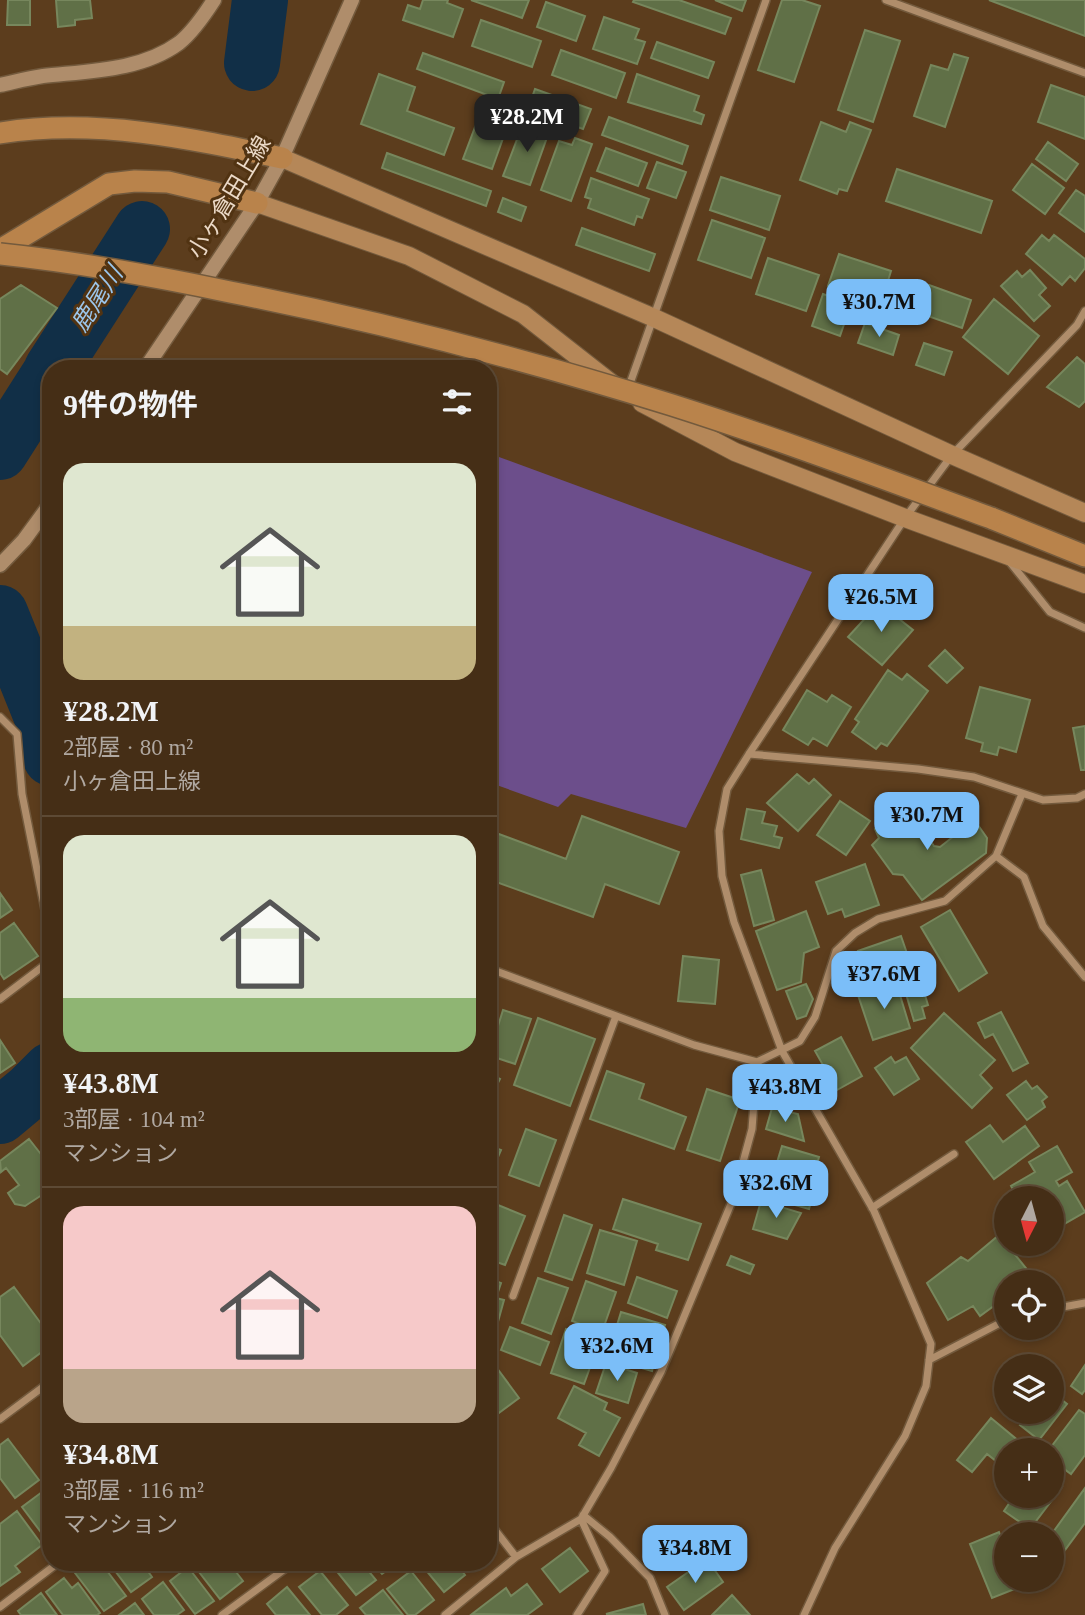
<!DOCTYPE html>
<html lang="ja">
<head>
<meta charset="utf-8">
<style>
  body { margin:0; font-family:"Times New Roman","Noto Sans JP",serif; background:#4f3a23; color:#f1f3f6; height:100vh; display:flex; flex-direction:column; font-size:26px; white-space:nowrap }
  * { box-sizing:border-box; margin:0 }
  p { font-size:23px; color:#b0a8a1 }
  .icon { flex:none; width:38px; height:38px; fill:none; stroke:currentColor; stroke-width:2; stroke-linecap:round; stroke-linejoin:round }
  .map { position:relative; flex:1; overflow:hidden }
  .details { position:absolute; left:42px; top:360px; width:455px; height:1211px; display:flex; flex-direction:column; background:#452e16; border-radius:28px; box-shadow:0 4px 10px #0003,0 0 0 2px #5d4a35 }
  .details>* { flex:none }
  .needle { width:46px; rotate:186deg }
  .tools { position:absolute; left:994px; top:1186px; display:grid; gap:14px }
  .tools a { display:grid; place-items:center; width:70px; height:70px; border-radius:50%; background:#452e16; box-shadow:0 4px 10px #0003,0 0 0 2px #5d4a35; font-size:35px }
  .price { position:absolute; translate:-50% -60px; padding:0 16px; border-radius:14px; background:#7bbef8; color:#111; font-size:23px; line-height:46px; filter:drop-shadow(0 2px 4px #0008) }
  .price::after { content:''; position:absolute; left:50%; top:42px; width:21px; height:16px; margin-left:-10px; background:inherit; clip-path:polygon(0 0,100% 0,50% 100%) }
  .price.active { background:#222; color:#fff }
  ul { padding:0; list-style:none }
  li { display:grid; align-content:center; gap:14px; height:371px; padding:0 21px }
  li+li { border-top:2px solid #5d4a35 }
  li span { display:grid; place-items:center; height:217px; border-radius:21px; color:#555 }
  li>.icon { margin-inline-start:auto }
  span .icon { width:126px; height:126px; fill:#fffc; stroke-width:1 }
  li b { font-size:30px }
  h2 { display:flex; justify-content:space-between; align-items:center; height:84px; padding:0 21px; font-size:30px }
  .map>svg:first-child { display:block }
  .green { fill:#6c4e8b }
  .lines { fill:none; stroke-linecap:round; stroke-linejoin:round }
  .river { stroke:#112f47; stroke-width:56 }
  .building { fill:#607047; stroke:#77875d; stroke-width:2 }
  .street-casing { stroke:#735a3d; stroke-width:10 }
  .secondary-casing { stroke:#735a3d; stroke-width:17 }
  .primary-casing { stroke:#735a3d; stroke-width:20 }
  .highway-casing { stroke:#735a3d; stroke-width:24 }
  .street { stroke:#af8d6b; stroke-width:7 }
  .secondary { stroke:#af8d6b; stroke-width:14 }
  .primary { stroke:#b58758; stroke-width:18 }
  .highway { stroke:#b9834b; stroke-width:21 }
  .highway-bridge-casing { stroke:#735a3d; stroke-width:24; stroke-linecap:butt }
  .highway-bridge { stroke:#b9834b; stroke-width:21 }
  .labels { text-anchor:middle; stroke-width:6; stroke-linejoin:round; paint-order:stroke }
  .street-label { font-size:23px; fill:#ebd9c7; stroke:#513312 }
  .water-label { font-size:24px; font-style:italic; fill:#9cc6eb; stroke:#513312 }
</style>
</head>
<body>
<div class="map">
<svg width="1085" height="1615" viewBox="0 0 1085 1615">
  <rect width="100%" height="100%" fill="#5c3d1d"/>
  <!-- green -->
  <path class="green" d="M488 453 812 572 686 828 571 794 558 807 488 782Z"/>
  <g class="lines">
    <!-- river -->
    <path class="river" d="M252 63 260 0
      M52 369 142 229
      M0 452 51 372
      M0 613 44 722 51 758
      M0 1116 30 1091 51 1070"/>
  </g>
  <!-- building -->
  <path class="building" d="M8 0H30V25H7Z
    M56 0H90L92 18 75 20V25L58 27Z
    M423 0H448L447 3 463 9 453 37 403 20 408 5 420 9Z
    M471 0H529L522 18Z
    M634 0H679L731 18 725 34 633 2Z
    M715 0H746L742 11Z
    M782 0H802L820 6 794 82 758 70Z
    M989 0H1085V36Z
    M546 2 585 16 576 41 537 27Z
    M604 17 639 29 635 39 645 42 637 64 593 49Z
    M481 20 541 41 532 67 472 46Z
    M865 30 900 41 873 122 838 110Z
    M657 42 714 62 708 78 651 58Z
    M561 50 625 73 616 98 552 75Z
    M423 53 504 82 498 99 417 69Z
    M954 54 968 58 945 127 914 116 931 65 948 70Z
    M379 74 415 87 407 111 454 128 444 155 361 124Z
    M637 74 699 96 694 111 704 115 701 124 628 102Z
    M1051 85 1085 97V139L1038 122Z
    M535 89 591 109 583 129 528 109Z
    M483 106 511 116 492 169 463 159Z
    M609 117 688 146 682 164 602 135Z
    M821 122 846 132 850 122 871 130 847 191 839 189 837 194 800 180Z
    M533 123 550 129 530 185 503 176 521 129 530 132Z
    M575 138 592 144 571 201 541 190 559 141 572 145Z
    M1048 142 1078 164 1066 181 1036 159Z
    M606 148 647 163 638 186 597 171Z
    M387 153 491 191 486 206 382 168Z
    M657 162 686 172 676 198 647 188Z
    M1032 164 1064 188 1045 214 1013 190Z
    M897 169 992 201 981 233 886 201Z
    M721 177 780 196 769 230 710 210Z
    M591 178 649 199 642 218 637 216 634 225 588 208 591 199 585 197Z
    M1076 190 1085 196V232L1059 213Z
    M503 198 526 207 521 221 498 212Z
    M712 220 765 238 751 278 698 260Z
    M582 228 655 254 649 271 576 245Z
    M1042 235 1049 241 1054 235 1085 259V268L1075 281 1070 276 1062 285 1026 254Z
    M839 254 891 271 881 304 828 286Z
    M768 258 819 275 806 311 756 294Z
    M1030 270 1046 288 1039 295 1050 306 1034 321 1001 286 1017 271 1022 277Z
    M21 285 57 308 7 374 0 369V299Z
    M929 285 971 300 962 328 919 313Z
    M823 294 851 304 840 336 812 326Z
    M994 299 1039 336 1008 374 963 337Z
    M865 323 899 335 893 355 858 343Z
    M924 343 952 352 944 375 916 365Z
    M1077 357 1085 364V401L1079 407 1047 387Z
    M879 603 913 630 882 665 848 637Z
    M945 650 963 668 947 683 929 666Z
    M888 670 902 680 907 674 928 691 887 746 881 743 876 749 852 732 859 722 855 719Z
    M980 687 1030 700 1016 752 999 747 997 755 981 751 983 743 966 738Z
    M807 690 827 702 832 695 851 707 827 746 813 738 808 745 783 730Z
    M1085 726V770H1081L1073 728Z
    M797 774 809 784 814 779 831 795 798 831 767 803Z
    M840 801 870 821 846 855 817 835Z
    M747 809 765 812 762 823 777 826 774 836 782 838 779 848 741 839Z
    M888 809 900 826 914 817 934 846 940 847 954 836 950 828 973 818 987 838 986 853 922 900 903 875 893 874 872 845 879 838 875 829 880 824 876 818Z
    M582 816 679 852 659 904 605 884 593 917 488 879V830L566 859Z
    M865 864 879 905 845 917 842 909 828 914 816 882Z
    M761 870 774 920 754 926 741 875Z
    M0 893 12 910 0 918Z
    M950 910 987 973 959 991 921 927Z
    M806 911 819 947 804 953 801 982 777 990 756 931Z
    M14 923 38 956 4 979 0 973V933Z
    M901 936 912 968 858 990 847 964 860 958 858 951Z
    M683 956 719 960 715 1004 678 1001Z
    M918 972 928 1005 922 1007 925 1018 914 1021 901 977Z
    M896 982 910 1028 873 1040 858 995Z
    M806 984 813 999 806 1016 797 1019 786 991Z
    M503 1010 531 1019 515 1064 488 1055V1022L498 1026Z
    M1001 1012 1028 1063 1013 1071 993 1034 985 1038 978 1023Z
    M944 1013 995 1060 980 1075 992 1088 972 1108 911 1048Z
    M538 1018 595 1039 570 1106 514 1085Z
    M841 1037 862 1076 837 1090 815 1051Z
    M0 1040 15 1063 0 1073Z
    M891 1057 895 1063 906 1057 919 1079 894 1095 875 1068Z
    M607 1071 644 1084 639 1099 686 1117 674 1149 590 1119Z
    M488 1073 500 1079 488 1102Z
    M1026 1081 1032 1089 1037 1086 1047 1097 1042 1101 1045 1107 1027 1120 1007 1095Z
    M707 1089 740 1100 720 1161 687 1150Z
    M772 1108 798 1114 804 1141 766 1129Z
    M990 1125 1003 1142 1025 1126 1039 1146 994 1179 966 1142Z
    M526 1129 556 1140 539 1186 509 1175Z
    M29 1139 51 1167V1195L48 1191 25 1206 15 1204 8 1193 19 1185 6 1168 1 1172 0 1161Z
    M488 1145 501 1150 488 1180Z
    M782 1146 819 1157 813 1180 775 1169Z
    M1057 1146 1072 1172 1056 1181 1059 1186 1067 1181 1085 1212 1052 1231V1199H1018L1011 1186 1035 1172 1029 1162Z
    M774 1176 815 1187 809 1209 767 1197Z
    M623 1199 701 1224 688 1260 656 1250 658 1244 613 1229Z
    M761 1201 801 1213 787 1239 753 1229Z
    M493 1203 525 1216 505 1265 488 1259V1214Z
    M564 1215 592 1225 572 1280 545 1271Z
    M600 1230 637 1241 624 1285 587 1273Z
    M999 1235 1034 1278 1027 1283H1006V1297L980 1316 973 1306 948 1320 927 1283 961 1257 968 1261Z
    M731 1256 754 1265 750 1274 727 1265Z
    M637 1277 677 1291 667 1318 628 1303Z
    M488 1278 501 1283 496 1298 504 1300 496 1329 488 1326Z
    M538 1278 568 1288 551 1334 522 1323Z
    M586 1281 616 1292 602 1332 572 1321Z
    M14 1287 51 1337V1345L23 1366 0 1335V1297Z
    M621 1312 665 1325 652 1371 607 1358Z
    M510 1327 549 1342 540 1365 501 1350Z
    M566 1329 600 1340 584 1384 551 1373Z
    M488 1356 519 1398 488 1421Z
    M606 1363 637 1373 628 1403 596 1393Z
    M1085 1365V1390L1082 1394 1071 1386Z
    M574 1386 607 1403 604 1410 620 1418 599 1456 579 1445 586 1433 558 1418Z
    M1052 1392 1067 1404 1039 1440 1020 1425 1026 1418 1020 1412H1052Z
    M1079 1410 1085 1414V1455L1071 1474 1052 1460V1451H1048Z
    M991 1418 1020 1442 1013 1451H1006V1459L1001 1465 987 1454 972 1472 957 1460Z
    M8 1439 39 1480 15 1498 0 1478V1445Z
    M1052 1479 1062 1487 1030 1529 1004 1511 1014 1496H1052Z
    M1085 1488V1523L1062 1554 1052 1547 1051 1535Z
    M46 1489 51 1495V1536L46 1539 22 1507Z
    M17 1511 42 1545 15 1566 20 1572 0 1586V1524Z
    M999 1532 1006 1550V1580H1037L992 1598 970 1544Z
    M570 1548 588 1571 560 1592 542 1569Z
    M707 1559 723 1582 684 1610 667 1587Z
    M88 1563H101L126 1596 104 1611 75 1573Z
    M112 1563H142L152 1577 131 1592 110 1564Z
    M192 1563H229L243 1581 220 1599Z
    M330 1563H362L376 1580 356 1595Z
    M373 1563H397L382 1574Z
    M420 1563H456L465 1575 444 1592Z
    M188 1567 214 1601 195 1614 170 1581Z
    M320 1571 348 1605 336 1615H322L299 1587Z
    M411 1571 434 1600 415 1615H408L387 1589Z
    M64 1578 72 1588 78 1583 100 1613 97 1615H63L46 1592Z
    M163 1582 184 1610 177 1615H154L142 1599Z
    M527 1584 542 1604 527 1615 472 1614 506 1588 511 1596Z
    M287 1587 310 1615H276L267 1604Z
    M383 1590 403 1615H366L360 1608Z
    M41 1593 57 1615H21L18 1611Z
    M732 1595 750 1615H712Z
    M135 1603 144 1615H119Z
    M643 1604 646 1615 606 1614Z"/>
  <g class="lines">
    <defs>
      <path id="street" d="M886 0 1085 73
        M628 389 766 0
        M1009 561 1050 612 1085 628
        M0 717 17 734 22 794 51 940
        M749 754 918 769 974 777 1043 800 1077 798 1085 794
        M996 856 1024 877 1043 926 1085 977
        M488 968 694 1045 757 1062 800 1041 815 1017 836 951 855 933 878 919 945 901 996 856 1022 794
        M0 999 50 961
        M872 1208 954 1154
        M513 1296 616 1016
        M1052 1309 1085 1303
        M929 1360 1006 1320
        M0 1419 51 1381
        M583 1515 610 1537 650 1578 665 1615
        M488 1521 516 1557
        M0 1607 58 1563
        M222 1615 293 1563
        M445 1615 516 1557 581 1519 611 1468 661 1372 733 1199 752 1129 757 1062
        M577 1615 605 1571 581 1519
        M804 1615 835 1548 905 1436 926 1386 931 1344 874 1211 782 1051 734 922 722 876 719 831 727 789 749 754 905 518 952 455 1077 325 1085 311"/>
      <path id="secondary" d="M0 85C14 82 29 78 43 76 88 71 141 71 179 43 193 32 205 14 214 0
        M145 369 257 203 282 158 352 0
        M0 565 24 540 51 503"/>
      <path id="primary" d="M282 158 652 317 952 455 1085 513
        M257 203 409 256 523 314 615 386
        M642 403 735 452 905 518 1085 584"/>
      <path id="highway" d="M0 133C96 118 189 138 282 158
        M0 250 109 184 135 181 168 182 257 203
        M991 518 1085 556"/>
    </defs>
    <!-- street casing -->
    <use href="#street" class="street-casing"/>
    <!-- secondary casing -->
    <use href="#secondary" class="secondary-casing"/>
    <!-- primary casing -->
    <use href="#primary" class="primary-casing"/>
    <!-- highway casing -->
    <use href="#highway" class="highway-casing"/>
    <!-- street -->
    <use href="#street" class="street"/>
    <!-- secondary -->
    <use href="#secondary" class="secondary"/>
    <!-- primary -->
    <use href="#primary" class="primary"/>
    <!-- highway -->
    <use href="#highway" class="highway"/>
    <defs>
      <path id="highway-bridge" d="M0 254C77 262 154 276 230 292 379 321 527 360 672 405 779 439 885 479 991 518"/>
    </defs>
    <!-- highway-bridge casing -->
    <use href="#highway-bridge" class="highway-bridge-casing"/>
    <!-- highway-bridge -->
    <use href="#highway-bridge" class="highway-bridge"/>
  </g>
  <g class="labels">
    <!-- street labels -->
    <g class="street-label">
      <text transform="translate(229 197) rotate(-59)" y="8">小ヶ倉田上線</text>
    </g>
    <!-- water labels -->
    <g class="water-label">
      <text transform="translate(97 299) rotate(-57)" y="8">鹿尾川</text>
    </g>
  </g>
</svg>
<div class="tools">
<a><svg class="needle" viewBox="-14 -14 28 28"><path d="M0-13l5 13h-10z" fill="#e53935"/><path d="M0 13l5-13h-10z" fill="#b0a8a1"/></svg></a>
<a><svg class="icon" aria-label="locate" viewBox="0 0 24 24"><circle cx="12" cy="12" r="6"/><path d="M12 2v4M12 18v4M2 12h4M18 12h4"/></svg></a>
<a><svg class="icon" aria-label="layers" viewBox="0 0 24 24"><path d="M12 4l9 5-9 5-9-5zM3 14l9 5 9-5"/></svg></a>
<a>+</a>
<a>−</a>
</div>
<b class="price active" style="left:527px;top:154px">¥28.2M</b>
<b class="price" style="left:879px;top:339px">¥30.7M</b>
<b class="price" style="left:881px;top:634px">¥26.5M</b>
<b class="price" style="left:927px;top:852px">¥30.7M</b>
<b class="price" style="left:884px;top:1011px">¥37.6M</b>
<b class="price" style="left:785px;top:1124px">¥43.8M</b>
<b class="price" style="left:776px;top:1220px">¥32.6M</b>
<b class="price" style="left:617px;top:1383px">¥32.6M</b>
<b class="price" style="left:695px;top:1585px">¥34.8M</b>
<section class="details">
<h2>9件の物件<svg class="icon" aria-label="filters" viewBox="0 0 24 24"><path d="M4 7h16M4 17h16"/><circle cx="9" cy="7" r="2"/><circle cx="15" cy="17" r="2"/></svg></h2>
<ul>
<li><span style="background:linear-gradient(#dfe7d0 75%,#c2b280 0)"><svg class="icon" aria-label="home" viewBox="0 0 24 24"><path d="M3 11l9-7 9 7M6 9v11h12V9"/></svg></span><div><b>¥28.2M</b><p>2部屋 · 80 m²</p><p>小ヶ倉田上線</p></div></li>
<li><span style="background:linear-gradient(#dfe7d0 75%,#8fb573 0)"><svg class="icon" aria-label="home" viewBox="0 0 24 24"><path d="M3 11l9-7 9 7M6 9v11h12V9"/></svg></span><div><b>¥43.8M</b><p>3部屋 · 104 m²</p><p>マンション</p></div></li>
<li><span style="background:linear-gradient(#f6c9c9 75%,#b9a48a 0)"><svg class="icon" aria-label="home" viewBox="0 0 24 24"><path d="M3 11l9-7 9 7M6 9v11h12V9"/></svg></span><div><b>¥34.8M</b><p>3部屋 · 116 m²</p><p>マンション</p></div></li>
</ul>
</section>
</div>
</body>
</html>
